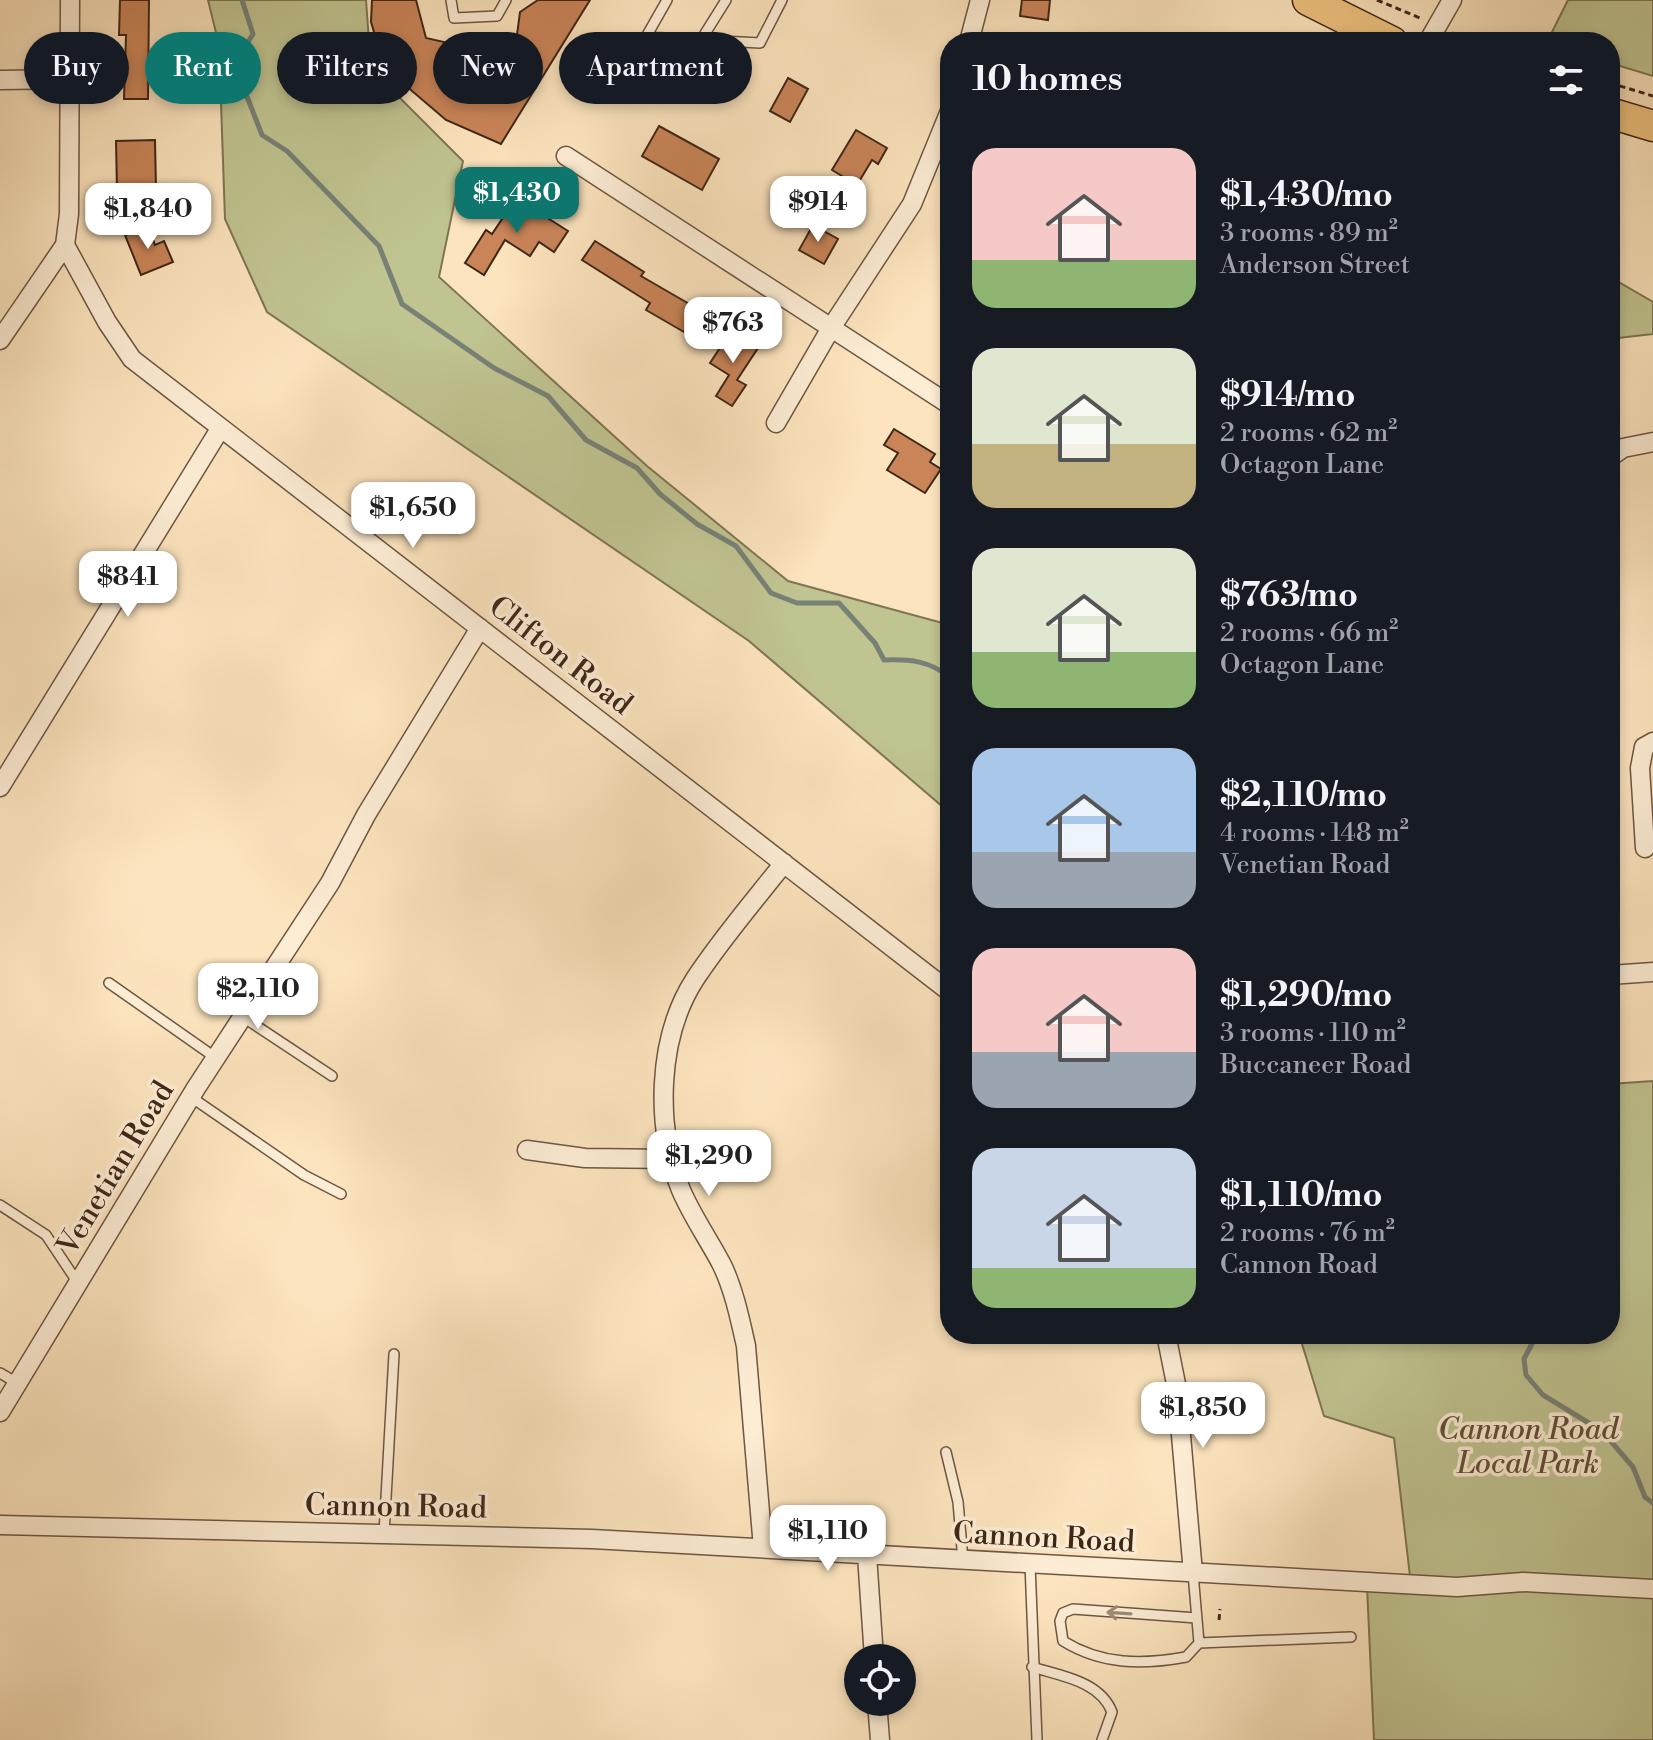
<!DOCTYPE html>
<html lang="en">
<head>
<meta charset="utf-8">
<style>
  body { margin:0; font-family:"Libre Bodoni",serif; background:#20242c; color:#f1f3f6; height:100vh; display:flex; flex-direction:column; font-size:30px; white-space:nowrap }
  * { box-sizing:border-box; margin:0 }
  p { font-size:26px; color:#9ea1a6 }
  .icon { flex:none; width:44px; height:44px; fill:none; stroke:currentColor; stroke-width:2; stroke-linecap:round; stroke-linejoin:round }
  .map { position:relative; flex:1; overflow:hidden }
  .side { position:absolute; left:940px; top:32px; width:680px; height:1312px; display:flex; flex-direction:column; background:#171b24; border-radius:32px; box-shadow:0 4px 12px #0003 }
  .side>* { flex:none }
  .guide { position:absolute; left:24px; top:32px; width:760px; height:72px; display:flex; gap:16px }
  .fabs { position:absolute; left:844px; top:1644px; display:grid; gap:16px }
  .fabs a { display:grid; place-items:center; width:72px; height:72px; border-radius:50%; background:#171b24; box-shadow:0 4px 12px #0003; font-size:40px }
  .price { position:absolute; translate:-50% -68px; padding:0 18px; border-radius:16px; background:#fff; color:#222; font-size:26px; line-height:52px; filter:drop-shadow(0 2px 4px #0008) }
  .price::after { content:''; position:absolute; left:50%; top:48px; width:24px; height:18px; margin-left:-12px; background:inherit; clip-path:polygon(0 0,100% 0,50% 100%) }
  .price.on { background:#0f766e; color:#fff }
  ul { padding:0; list-style:none }
  li { display:flex; align-items:center; gap:24px; height:200px; padding:0 32px }
  li span { display:grid; place-items:center; flex:none; width:224px; height:160px; border-radius:24px; color:#555 }
  li>.icon { margin-inline-start:auto }
  span .icon { width:96px; height:96px; fill:#fffc; stroke-width:1 }
  li b { font-size:34px }
  h2 { display:flex; justify-content:space-between; align-items:center; height:96px; padding:0 32px; font-size:34px }
  .chip { padding:0 28px; border-radius:36px; background:#171b24; box-shadow:0 4px 12px #0003; font-size:28px; line-height:72px }
  .chip.on { background:#0f766e; color:#fff }
  .map>svg:first-child { display:block }
  .green { fill:#c0c491; stroke:#7f7554; stroke-width:2 }
  .lines { fill:none; stroke-linecap:round; stroke-linejoin:round }
  .stream { stroke:#788176; stroke-width:5 }
  .building { fill:#c98458; stroke:#3e2618; stroke-width:2 }
  .lane-casing { stroke:#6e5642; stroke-width:12 }
  .street-casing { stroke:#6e5642; stroke-width:21 }
  .primary-casing { stroke:#3e2618; stroke-width:33 }
  .path { stroke:#3e2618; stroke-width:3; stroke-dasharray:6 4; stroke-linecap:butt }
  .lane { stroke:#fdedd5; stroke-width:9 }
  .street { stroke:#fdedd5; stroke-width:18 }
  .primary { stroke:#eec27f; stroke-width:30 }
  .oneway { stroke:#9e8a76 }
  .labels { text-anchor:middle; stroke-width:7; stroke-linejoin:round; paint-order:stroke }
  .street-label { font-size:30px; fill:#3e2618; stroke:#fdedd5 }
  .park-label { font-size:30px; font-style:italic; fill:#5e4e36; stroke:#fdedd5 }
</style>
</head>
<body>
<div class="map">
<svg width="1653" height="1740" viewBox="0 0 1653 1740">
  <rect width="100%" height="100%" fill="#fce4be"/>
  <filter id="stains"><feTurbulence type="fractalNoise" baseFrequency=".0025" numOctaves="4"/><feColorMatrix values="0 0 0 0 .2 0 0 0 0 .09 0 0 0 0 .02 0 0 0 .5 -.17"/></filter>
  <radialGradient id="worn" r=".72"><stop offset=".6" stop-color="#630" stop-opacity="0"/><stop offset="1" stop-color="#630" stop-opacity=".3"/></radialGradient>
  <!-- green -->
  <path class="green" d="M208 0H366L371 69 463 161 439 277 647 466 788 581 950 625V813L749 641 267 312 225 219 219 45Z
    M1568 0H1653V76L1610 63V42H1547Z
    M1610 277 1653 302V334L1610 339Z
    M1653 1081V1740H1374L1367 1586 1411 1585 1394 1438 1324 1416 1299 1334H1610V1084Z"/>
  <g class="lines">
    <!-- stream -->
    <path class="stream" d="M242 0 253 34 242 52 237 71 262 135 287 151 379 246 402 304 494 368 548 396 586 440 637 468 660 494 697 524 736 546 771 593 797 603H839L875 643 884 660C911 659 929 661 950 677
      M1537 1334 1524 1359 1526 1375 1543 1395 1602 1431 1633 1467 1645 1497 1653 1503"/>
  </g>
  <!-- building -->
  <path class="building" d="M120 0H149L148 99H124L126 35H119Z
    M372 0H416L426 38 475 49 488 74 517 35 520 12 538 0H590L501 144 446 120 385 68 371 22Z
    M1022 0H1050L1048 20 1020 16Z
    M788 78 808 89 790 122 770 111Z
    M659 126 719 159 702 190 642 156Z
    M856 130 887 148 878 164 872 160 857 185 832 170Z
    M155 140 156 190 117 191 116 141Z
    M516 198 568 231 554 252 539 242 530 256 505 240 484 275 465 263 486 230 492 234Z
    M813 225 838 239 824 264 799 250Z
    M148 226 155 245 164 241 173 262 141 275 125 235Z
    M595 241 644 272 641 276 698 309 684 332 646 310 650 303 582 260Z
    M731 331 758 348 737 380 746 385 732 406 716 396 729 375 710 363Z
    M894 429 935 454 930 462 941 469 925 493 887 470 898 453 884 445Z"/>
  <g class="lines">
    <defs>
      <path id="lane" d="M451 0 454 18 497 16 506 0
        M667 0 646 37 760 43 782 0
        M701 40 726 0
        M109 983 216 1058
        M243 1017 332 1076
        M191 1097 304 1175 341 1194
        M0 1205 46 1235 78 1283
        M0 1373 17 1383
        M946 1452 958 1502 963 1560
        M384 1534 394 1354
        M1030 1564 1037 1740
        M1193 1573 1199 1643 1351 1637
        M1197 1618 1073 1609 1063 1613 1060 1621 1063 1641C1102 1665 1142 1665 1186 1657L1199 1643
        M1032 1667C1061 1676 1100 1681 1112 1712L1102 1740"/>
      <path id="street" d="M70 0 69 214 65 245 107 322 132 359 950 992
        M969 42 980 0
        M1428 42 1452 0
        M0 80 70 79
        M566 156 950 405
        M0 340 65 245
        M776 423 831 328 912 204 950 111
        M1610 457 1623 448 1653 442
        M0 787 220 429
        M1645 848 1640 768 1644 747 1653 742
        M1610 975 1653 972
        M527 1150 585 1158 672 1159
        M1166 1334 1177 1389 1193 1573
        M0 1412 196 1088 330 883 366 815 480 628
        M0 1525 592 1539 1457 1587 1523 1582 1653 1589
        M763 1548 746 1346C740 1319 734 1290 722 1265 709 1240 692 1216 681 1190 655 1126 657 1038 695 979 722 938 754 901 784 863
        M867 1555 874 1658
        M877 1702 880 1740"/>
      <path id="primary" d="M1308 0 1392 42
        M1610 113 1653 126"/>
    </defs>
    <!-- lane casing -->
    <use href="#lane" class="lane-casing"/>
    <!-- street casing -->
    <use href="#street" class="street-casing"/>
    <!-- primary casing -->
    <use href="#primary" class="primary-casing"/>
    <!-- path -->
    <path class="path" d="M1377 0 1420 18
      M1452 33 1475 42
      M1610 83 1653 96
      M1219 1620 1220 1609"/>
    <!-- lane -->
    <use href="#lane" class="lane"/>
    <!-- street -->
    <use href="#street" class="street"/>
    <!-- primary -->
    <use href="#primary" class="primary"/>
  </g>
  <!-- one-way arrows -->
  <defs><path id="oneway-shaft" d="M-6 0H5M1.5-3L5.5 0L1.5 3" fill="none" stroke-width="1.6" stroke-linecap="round" stroke-linejoin="round" transform="scale(2)"/></defs>
  <use class="oneway" href="#oneway-shaft" transform="translate(1119 1613) rotate(-176)"/>
  <g class="labels">
    <!-- street labels -->
    <g class="street-label">
      <text transform="translate(561 655) rotate(38)" y="10">Clifton Road</text>
      <text transform="translate(115 1168) rotate(-59)" y="10">Venetian Road</text>
      <text transform="translate(396 1506) rotate(1)" y="10">Cannon Road</text>
      <text transform="translate(1044 1537) rotate(3)" y="10">Cannon Road</text>
    </g>
    <!-- park labels -->
    <g class="park-label">
      <text x="1528" y="1439">Cannon Road<tspan x="1528" dy="34">Local Park</tspan></text>
    </g>
  </g>
  <rect width="100%" height="100%" filter="url(#stains)"/>
  <rect width="100%" height="100%" fill="url(#worn)"/>
</svg>
<div class="fabs">
<a><svg class="icon" aria-label="locate" viewBox="0 0 24 24"><circle cx="12" cy="12" r="6"/><path d="M12 2v4M12 18v4M2 12h4M18 12h4"/></svg></a>
</div>
<b class="price on" style="left:517px;top:235px">$1,430</b>
<b class="price" style="left:818px;top:244px">$914</b>
<b class="price" style="left:148px;top:251px">$1,840</b>
<b class="price" style="left:733px;top:365px">$763</b>
<b class="price" style="left:413px;top:550px">$1,650</b>
<b class="price" style="left:128px;top:619px">$841</b>
<b class="price" style="left:258px;top:1031px">$2,110</b>
<b class="price" style="left:709px;top:1198px">$1,290</b>
<b class="price" style="left:1203px;top:1450px">$1,850</b>
<b class="price" style="left:828px;top:1573px">$1,110</b>
<div class="guide">
<a class="chip">Buy</a>
<a class="chip on">Rent</a>
<a class="chip">Filters</a>
<a class="chip">New</a>
<a class="chip">Apartment</a>
</div>
<section class="side">
<h2>10 homes<svg class="icon" aria-label="filters" viewBox="0 0 24 24"><path d="M4 7h16M4 17h16"/><circle cx="9" cy="7" r="2"/><circle cx="15" cy="17" r="2"/></svg></h2>
<ul>
<li><span style="background:linear-gradient(#f6c9c9 70%,#8fb573 0)"><svg class="icon" aria-label="home" viewBox="0 0 24 24"><path d="M3 11l9-7 9 7M6 9v11h12V9"/></svg></span><div><b>$1,430/mo</b><p>3 rooms · 89 m²</p><p>Anderson Street</p></div></li>
<li><span style="background:linear-gradient(#dfe7d0 60%,#c2b280 0)"><svg class="icon" aria-label="home" viewBox="0 0 24 24"><path d="M3 11l9-7 9 7M6 9v11h12V9"/></svg></span><div><b>$914/mo</b><p>2 rooms · 62 m²</p><p>Octagon Lane</p></div></li>
<li><span style="background:linear-gradient(#dfe7d0 65%,#8fb573 0)"><svg class="icon" aria-label="home" viewBox="0 0 24 24"><path d="M3 11l9-7 9 7M6 9v11h12V9"/></svg></span><div><b>$763/mo</b><p>2 rooms · 66 m²</p><p>Octagon Lane</p></div></li>
<li><span style="background:linear-gradient(#a9c7e8 65%,#9aa5b1 0)"><svg class="icon" aria-label="home" viewBox="0 0 24 24"><path d="M3 11l9-7 9 7M6 9v11h12V9"/></svg></span><div><b>$2,110/mo</b><p>4 rooms · 148 m²</p><p>Venetian Road</p></div></li>
<li><span style="background:linear-gradient(#f6c9c9 65%,#9aa5b1 0)"><svg class="icon" aria-label="home" viewBox="0 0 24 24"><path d="M3 11l9-7 9 7M6 9v11h12V9"/></svg></span><div><b>$1,290/mo</b><p>3 rooms · 110 m²</p><p>Buccaneer Road</p></div></li>
<li><span style="background:linear-gradient(#c9d6e8 75%,#8fb573 0)"><svg class="icon" aria-label="home" viewBox="0 0 24 24"><path d="M3 11l9-7 9 7M6 9v11h12V9"/></svg></span><div><b>$1,110/mo</b><p>2 rooms · 76 m²</p><p>Cannon Road</p></div></li>
</ul>
</section>
</div>
</body>
</html>
